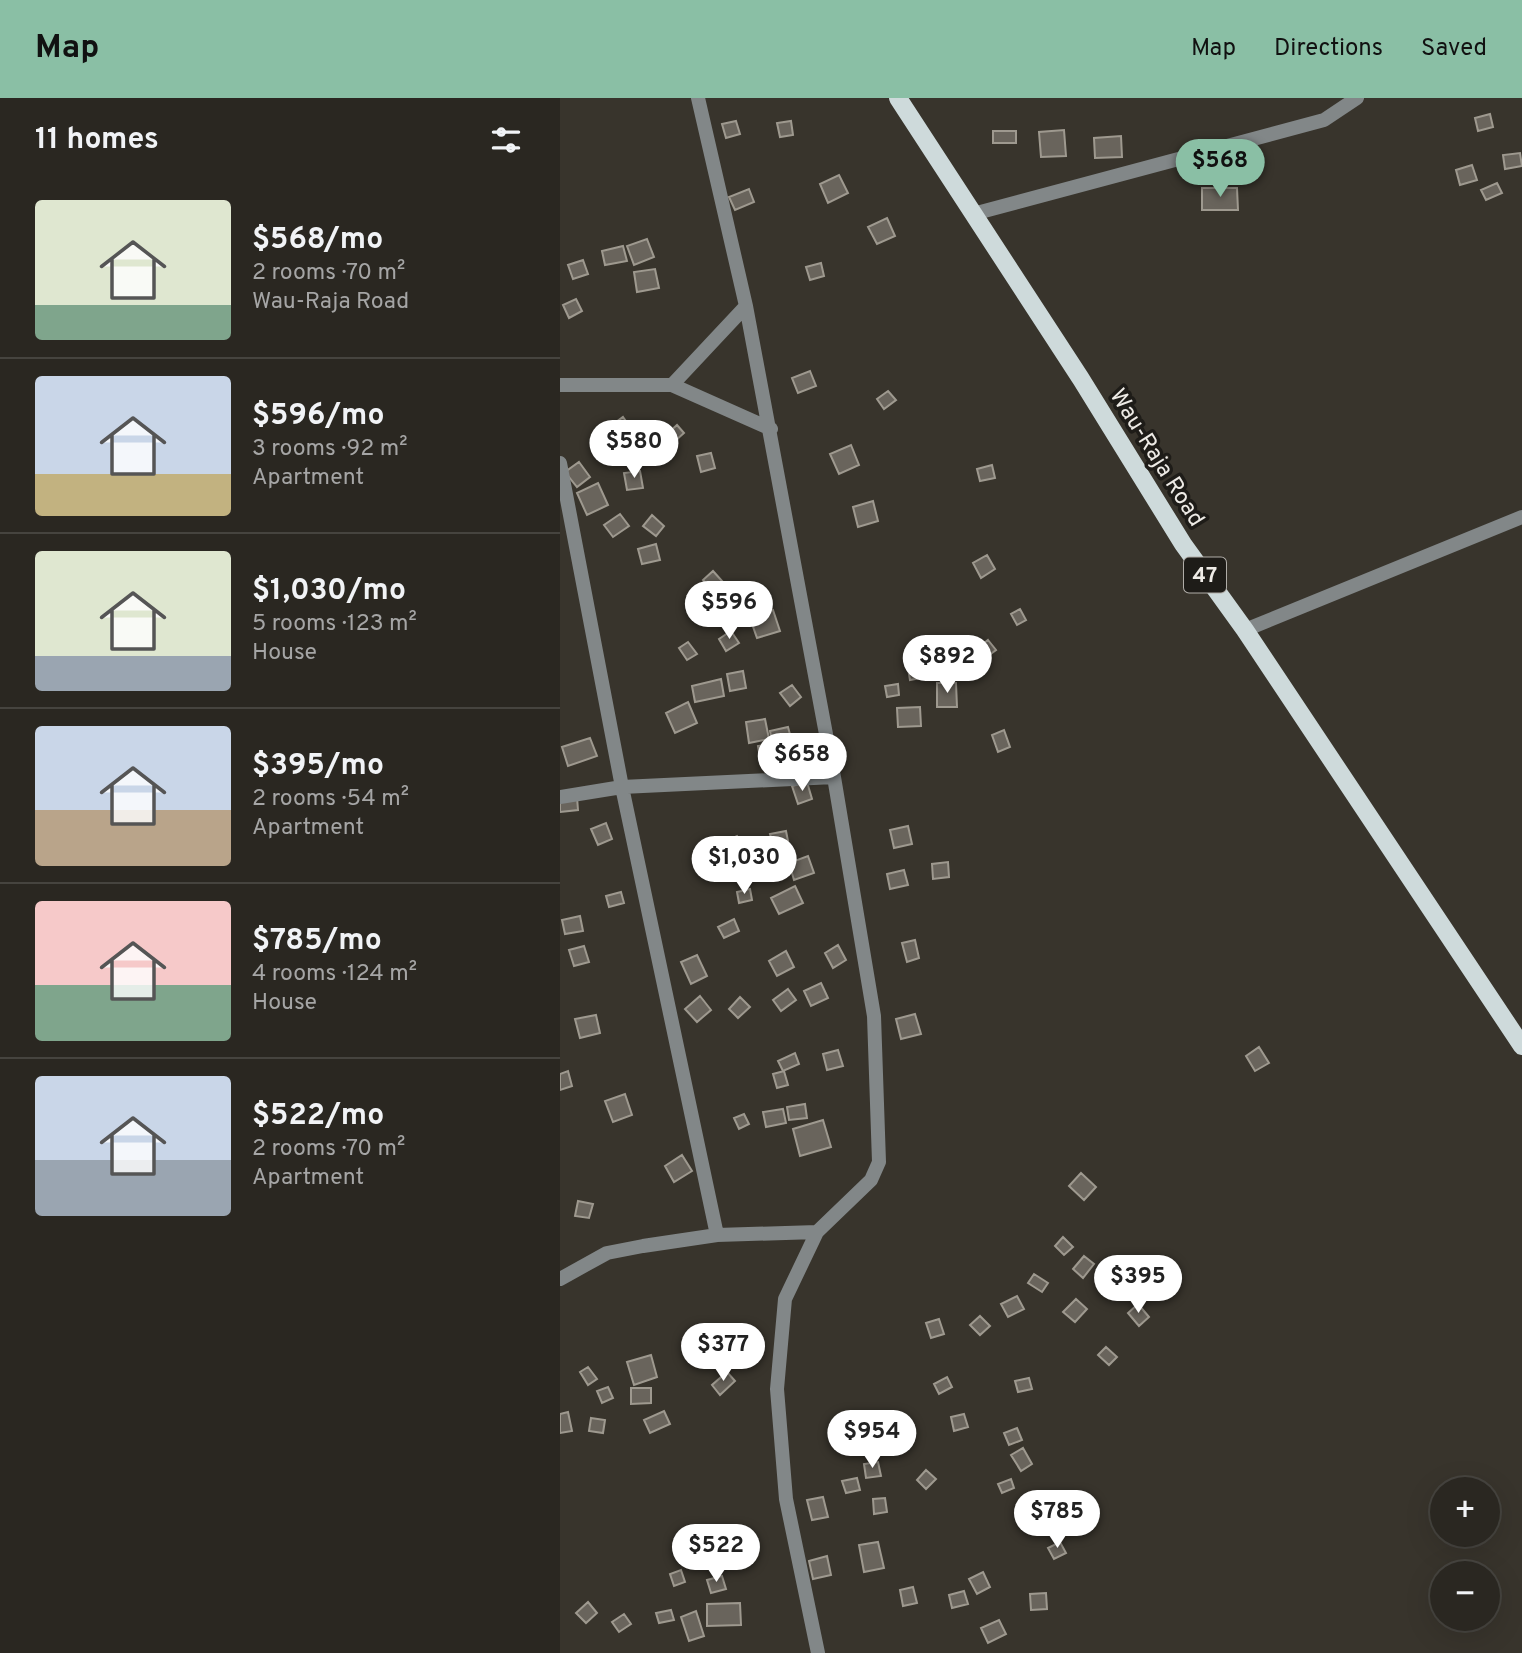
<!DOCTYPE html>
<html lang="en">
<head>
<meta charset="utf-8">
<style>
  body { margin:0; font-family:Overpass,sans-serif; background:#322f2a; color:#f1f3f6; height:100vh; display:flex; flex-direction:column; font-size:26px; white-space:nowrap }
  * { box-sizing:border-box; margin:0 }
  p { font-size:23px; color:#a5a5a5 }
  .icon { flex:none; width:38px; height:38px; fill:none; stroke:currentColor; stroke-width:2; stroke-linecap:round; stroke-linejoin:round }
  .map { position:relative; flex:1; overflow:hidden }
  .panel { display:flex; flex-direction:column; background:#2a2721; width:560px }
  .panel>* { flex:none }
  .tools { position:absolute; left:870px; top:1379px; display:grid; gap:14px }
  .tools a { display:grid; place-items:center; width:70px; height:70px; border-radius:50%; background:#2a2721; box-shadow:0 7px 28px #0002,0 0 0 2px #46443f; font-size:35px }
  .price { position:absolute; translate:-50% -60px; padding:0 16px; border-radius:24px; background:#fff; color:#222; font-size:23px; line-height:46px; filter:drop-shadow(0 2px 4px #0008) }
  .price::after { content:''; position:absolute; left:50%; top:42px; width:21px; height:16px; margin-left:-10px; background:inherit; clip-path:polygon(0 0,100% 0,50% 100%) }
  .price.selected { background:#8abfa5; color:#111 }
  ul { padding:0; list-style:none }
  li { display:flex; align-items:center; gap:21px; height:175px; padding:0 35px }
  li+li { border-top:2px solid #46443f }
  li span { display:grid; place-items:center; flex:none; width:196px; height:140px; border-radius:7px; color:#555 }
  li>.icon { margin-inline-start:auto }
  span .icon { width:84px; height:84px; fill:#fffc; stroke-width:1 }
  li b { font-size:30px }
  h2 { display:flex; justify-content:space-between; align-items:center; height:84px; padding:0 35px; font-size:30px }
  header { display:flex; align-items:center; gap:42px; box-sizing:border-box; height:98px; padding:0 35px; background:#8abfa5; color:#111 }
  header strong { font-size:33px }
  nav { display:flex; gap:38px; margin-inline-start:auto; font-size:24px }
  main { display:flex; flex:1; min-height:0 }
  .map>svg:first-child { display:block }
  .building { fill:#69645c; stroke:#9e998f; stroke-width:2 }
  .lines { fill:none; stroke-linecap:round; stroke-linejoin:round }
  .minor { stroke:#828788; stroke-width:14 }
  .primary { stroke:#cedadb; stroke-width:18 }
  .labels { text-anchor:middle; stroke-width:7; stroke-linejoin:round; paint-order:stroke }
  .shield { fill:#1e1c18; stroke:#b0ada8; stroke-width:2 }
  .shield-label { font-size:21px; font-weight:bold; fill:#eeebe6 }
  .street-label { font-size:23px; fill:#eeebe6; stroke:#1e1c18 }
</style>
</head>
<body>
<header>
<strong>Map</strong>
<nav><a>Map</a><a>Directions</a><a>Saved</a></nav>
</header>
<main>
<section class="panel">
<h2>11 homes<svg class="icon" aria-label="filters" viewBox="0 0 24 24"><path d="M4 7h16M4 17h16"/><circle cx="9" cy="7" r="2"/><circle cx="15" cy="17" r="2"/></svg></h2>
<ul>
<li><span style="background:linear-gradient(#dfe7d0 75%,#7fa58c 0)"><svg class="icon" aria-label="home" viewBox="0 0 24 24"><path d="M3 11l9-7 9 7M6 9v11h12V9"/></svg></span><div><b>$568/mo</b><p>2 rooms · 70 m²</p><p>Wau-Raja Road</p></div></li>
<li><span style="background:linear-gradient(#c9d6e8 70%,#c2b280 0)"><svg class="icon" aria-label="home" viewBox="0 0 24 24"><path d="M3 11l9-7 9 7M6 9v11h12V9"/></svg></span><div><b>$596/mo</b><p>3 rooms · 92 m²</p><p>Apartment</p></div></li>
<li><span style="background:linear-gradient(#dfe7d0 75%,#9aa5b1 0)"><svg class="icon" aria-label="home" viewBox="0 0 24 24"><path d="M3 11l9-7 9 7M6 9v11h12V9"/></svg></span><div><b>$1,030/mo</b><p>5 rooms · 123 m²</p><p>House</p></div></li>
<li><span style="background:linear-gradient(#c9d6e8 60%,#b9a48a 0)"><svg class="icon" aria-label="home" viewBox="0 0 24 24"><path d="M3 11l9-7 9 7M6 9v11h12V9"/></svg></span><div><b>$395/mo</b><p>2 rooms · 54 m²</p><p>Apartment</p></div></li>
<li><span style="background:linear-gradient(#f6c9c9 60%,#7fa58c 0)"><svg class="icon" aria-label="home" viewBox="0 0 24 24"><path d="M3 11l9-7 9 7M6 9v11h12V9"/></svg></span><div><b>$785/mo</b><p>4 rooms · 124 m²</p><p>House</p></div></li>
<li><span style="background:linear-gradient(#c9d6e8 60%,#9aa5b1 0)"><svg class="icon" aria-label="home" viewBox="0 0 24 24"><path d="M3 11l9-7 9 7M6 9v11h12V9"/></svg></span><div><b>$522/mo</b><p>2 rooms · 70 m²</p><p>Apartment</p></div></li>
</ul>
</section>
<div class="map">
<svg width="962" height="1555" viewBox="0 0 962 1555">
  <rect width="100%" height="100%" fill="#38342c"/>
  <!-- building -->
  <path class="building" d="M930 16 933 29 918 33 915 20Z
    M176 23 180 36 166 40 162 26Z
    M231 23 233 37 220 39 217 25Z
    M504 32 506 58 481 59 479 34Z
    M433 33H456V45H433Z
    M561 38 562 59 535 60 534 40Z
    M960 55 962 68 945 71 943 57Z
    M912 67 917 82 900 87 896 72Z
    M279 77 288 95 268 105 260 86Z
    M937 85 942 95 926 102 921 92Z
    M642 90H677L678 112H642Z
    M189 91 194 104 175 112 169 99Z
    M327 120 335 138 317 146 308 129Z
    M87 141 94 159 74 167 67 148Z
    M63 148 67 163 45 167 42 153Z
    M23 162 28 176 13 181 8 167Z
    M261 165 264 178 250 182 246 169Z
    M95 171 99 190 77 194 74 174Z
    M16 201 22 213 9 220 3 207Z
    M250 273 256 288 238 295 232 280Z
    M328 293 336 302 324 311 317 301Z
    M63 319 71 330 61 338 52 327Z
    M117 327 124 335 115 343 108 335Z
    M291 347 299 367 279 376 270 356Z
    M151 355 155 370 141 374 137 358Z
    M19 364 30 379 17 389 5 374Z
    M432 367 435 380 420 383 417 371Z
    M80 373 83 390 67 392 64 375Z
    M38 385 48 407 27 417 17 395Z
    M313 403 318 423 298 429 293 409Z
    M60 416 69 428 53 439 44 427Z
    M92 417 104 428 96 438 83 428Z
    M96 446 100 462 82 466 78 451Z
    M427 457 435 471 421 480 413 465Z
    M153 473 162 483 152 492 143 482Z
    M460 511 466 522 457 527 451 516Z
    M213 512 220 533 197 540 190 520Z
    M171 533 179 545 166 553 159 541Z
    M428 542 436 552 425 560 418 550Z
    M128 544 137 556 127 562 119 550Z
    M363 567 366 579 350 582 348 570Z
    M183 573 186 590 170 593 167 576Z
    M161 581 164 598 135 604 132 588Z
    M377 585H396L397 609H377Z
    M338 586 339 597 327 599 325 588Z
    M232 587 241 599 230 608 220 595Z
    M128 604 137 625 115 635 106 615Z
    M360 609 361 628 338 629 337 610Z
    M205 621 209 641 189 645 186 624Z
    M228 629 232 644 213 648 210 633Z
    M444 632 450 649 438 654 432 637Z
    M30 640 37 658 8 668 2 649Z
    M209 646 213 664 201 666 198 648Z
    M247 684 252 701 238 706 232 688Z
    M17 699 18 712 0 714V701Z
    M46 725 52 741 38 747 31 731Z
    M348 728 352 746 334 750 330 732Z
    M226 733 228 743 213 747 210 736Z
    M177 738 184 752 173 758 166 743Z
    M248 758 254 775 234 782 229 765Z
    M388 764 389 779 373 781 372 766Z
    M344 772 348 787 330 791 327 776Z
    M235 788 243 805 219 816 211 800Z
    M190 791 192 802 179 805 177 794Z
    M61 794 64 805 49 809 46 798Z
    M20 818 23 833 5 836 2 822Z
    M174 821 179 833 164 840 158 829Z
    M355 842 359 860 347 864 342 845Z
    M278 847 286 862 273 870 265 855Z
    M24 848 29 864 14 868 9 852Z
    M226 853 234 869 217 878 209 863Z
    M137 857 147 878 131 886 121 864Z
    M261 885 268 900 251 908 244 893Z
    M228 891 236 902 221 913 213 902Z
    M140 898 151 912 137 924 125 911Z
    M180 899 190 909 178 920 169 911Z
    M355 916 361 936 341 941 336 921Z
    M36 917 40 935 20 940 15 921Z
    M699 949 709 965 695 973 686 958Z
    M278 952 283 968 267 972 263 956Z
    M235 955 239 966 223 973 218 963Z
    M8 973 12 988 0 992V976Z
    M224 973 228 987 217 990 213 976Z
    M65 996 72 1017 53 1024 45 1003Z
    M245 1006 247 1020 229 1022 227 1009Z
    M223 1011 226 1025 206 1029 203 1014Z
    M184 1016 189 1026 179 1031 174 1020Z
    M263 1022 271 1049 240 1058 233 1031Z
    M122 1057 132 1073 114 1084 105 1068Z
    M521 1075 536 1089 524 1102 509 1088Z
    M18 1103 33 1106 29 1120 15 1118Z
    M503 1139 513 1149 504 1157 495 1148Z
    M524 1158 534 1166 523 1180 513 1171Z
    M474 1176 488 1185 482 1194 468 1185Z
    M457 1198 464 1211 448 1219 441 1206Z
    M516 1201 527 1211 515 1224 503 1214Z
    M578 1206 589 1219 579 1228 568 1215Z
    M420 1218 430 1228 420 1237 410 1227Z
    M379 1221 384 1236 371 1240 366 1225Z
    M546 1249 557 1259 549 1267 538 1257Z
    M91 1257 97 1279 74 1287 67 1264Z
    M28 1269 37 1281 28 1287 20 1274Z
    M167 1274 175 1283 160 1297 152 1287Z
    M387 1279 392 1289 379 1296 374 1286Z
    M469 1280 472 1291 458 1294 455 1283Z
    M48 1289 53 1300 42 1305 37 1293Z
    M71 1290H91V1305L71 1306Z
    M104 1313 110 1326 90 1335 84 1322Z
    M8 1314 12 1333 0 1335V1316Z
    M404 1316 408 1329 394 1333 391 1319Z
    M31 1320 45 1322 43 1335 29 1333Z
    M457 1330 462 1342 449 1347 444 1335Z
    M463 1350 472 1366 461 1373 451 1357Z
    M318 1364 321 1378 306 1380 304 1366Z
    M366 1372 376 1381 366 1391 357 1382Z
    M297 1380 300 1392 286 1395 282 1383Z
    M451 1381 454 1390 442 1395 438 1386Z
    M263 1399 268 1419 252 1422 247 1402Z
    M325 1400 327 1414 314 1416 313 1401Z
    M318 1444 324 1470 304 1474 299 1447Z
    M500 1444 506 1455 494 1461 488 1450Z
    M267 1458 271 1477 253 1481 249 1463Z
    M121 1472 125 1484 114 1488 110 1476Z
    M423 1474 430 1489 417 1496 409 1481Z
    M162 1478 166 1491 151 1495 147 1482Z
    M353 1489 357 1505 343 1508 340 1492Z
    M404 1493 408 1506 392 1510 389 1497Z
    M486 1495 487 1511 471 1512 470 1496Z
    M28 1504 37 1515 26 1525 16 1515Z
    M180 1505 181 1527 147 1528V1506Z
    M111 1512 114 1522 99 1525 96 1515Z
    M136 1513 144 1538 129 1543 121 1519Z
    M64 1516 71 1526 59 1534 52 1524Z
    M439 1522 446 1536 428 1545 421 1530Z"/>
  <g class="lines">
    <!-- minor -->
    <path class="minor" d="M138 0 186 208 274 679 314 918 319 1064 311 1082 257 1134 225 1201 217 1291 226 1401 258 1555
      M413 116 764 22 797 0
      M0 287H112L211 331
      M112 287 186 208
      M0 365 62 689 157 1137
      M685 532 962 419
      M0 699 62 689 274 679
      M0 1181 47 1155 83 1148 157 1137 257 1134"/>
    <!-- primary -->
    <path class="primary" d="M338 0 521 281 623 446 685 532 962 948"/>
  </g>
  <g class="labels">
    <!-- shield labels -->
    <rect class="shield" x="624" y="459.5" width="42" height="35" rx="5"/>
    <g class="shield-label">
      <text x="645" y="484">47</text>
    </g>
    <!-- street labels -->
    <g class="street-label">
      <text transform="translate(598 359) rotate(58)" y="8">Wau-Raja Road</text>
    </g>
  </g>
</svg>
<div class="tools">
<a>+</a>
<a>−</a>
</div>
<b class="price selected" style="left:660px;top:101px">$568</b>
<b class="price" style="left:74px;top:382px">$580</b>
<b class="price" style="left:169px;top:543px">$596</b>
<b class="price" style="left:387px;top:597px">$892</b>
<b class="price" style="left:242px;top:695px">$658</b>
<b class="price" style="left:184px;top:798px">$1,030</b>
<b class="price" style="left:578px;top:1217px">$395</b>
<b class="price" style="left:163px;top:1285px">$377</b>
<b class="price" style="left:312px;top:1372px">$954</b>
<b class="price" style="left:497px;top:1452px">$785</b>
<b class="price" style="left:156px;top:1486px">$522</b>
</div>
</main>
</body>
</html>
